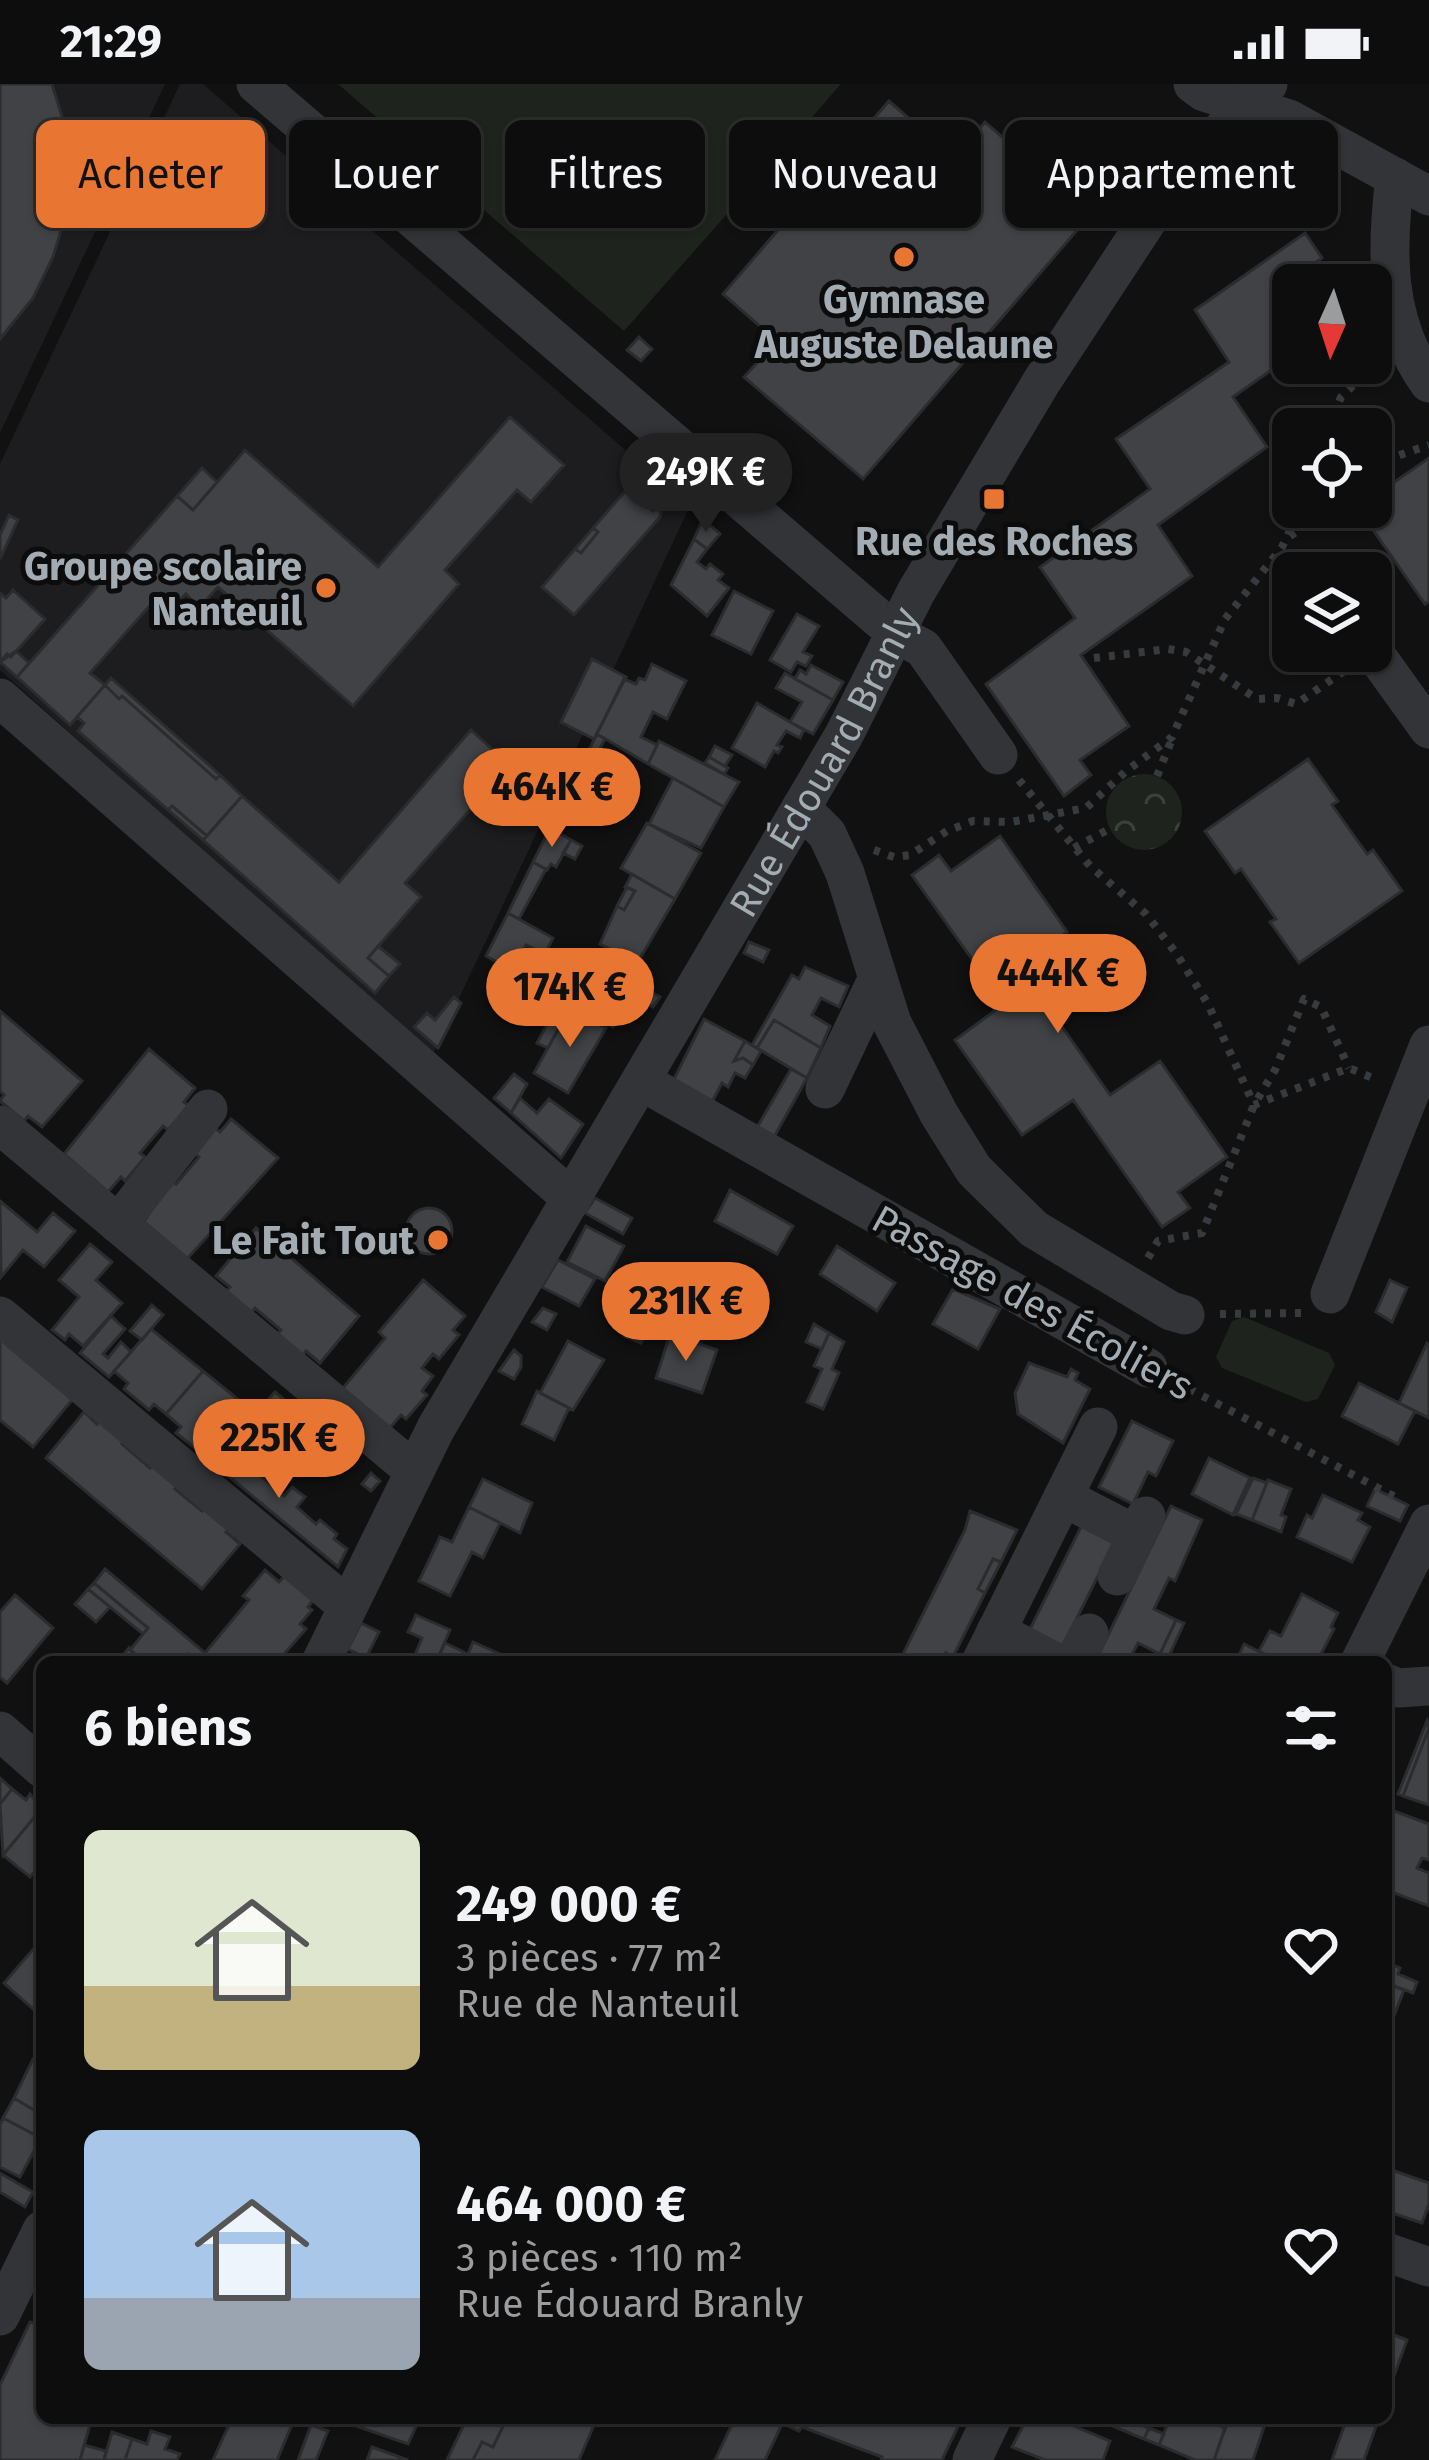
<!DOCTYPE html>
<html lang="fr">
<head>
<meta charset="utf-8">
<style>
  body { margin:0; font-family:"Fira Sans",sans-serif; background:#161617; color:#f1f3f6; height:100vh; display:flex; flex-direction:column; font-size:45px; white-space:nowrap }
  * { box-sizing:border-box; margin:0 }
  p { font-size:39px; color:#9a9c9e }
  .icon { flex:none; width:66px; height:66px; fill:none; stroke:currentColor; stroke-width:2; stroke-linecap:round; stroke-linejoin:round }
  .map { position:relative; flex:1; overflow:hidden }
  .panel { position:absolute; left:36px; top:1572px; width:1356px; height:768px; display:flex; flex-direction:column; background:#0d0d0e; border-radius:18px; box-shadow:0 3px 9px #0004,0 0 0 3px #2d2d2e }
  .panel>* { flex:none }
  .hud { position:absolute; left:36px; top:36px; width:1359px; height:108px; display:flex; gap:24px }
  .needle { width:78px; rotate:183deg }
  .controls { position:absolute; left:1272px; top:180px; display:grid; gap:24px }
  .controls a { display:grid; place-items:center; width:120px; height:120px; border-radius:18px; background:#0d0d0e; box-shadow:0 3px 9px #0004,0 0 0 3px #2d2d2e; font-size:60px }
  .price { position:absolute; translate:-50% -102px; padding:0 27px; border-radius:42px; background:#e87632; color:#111; font-size:39px; line-height:78px; filter:drop-shadow(0 3px 6px #0008) }
  .price::after { content:''; position:absolute; left:50%; top:72px; width:36px; height:27px; margin-left:-18px; background:inherit; clip-path:polygon(0 0,100% 0,50% 100%) }
  .price.on { background:#222; color:#fff }
  ul { padding:0; list-style:none }
  li { display:flex; align-items:center; gap:36px; height:300px; padding:0 48px }
  li span { display:grid; place-items:center; flex:none; width:336px; height:240px; border-radius:18px; color:#555 }
  li>.icon { margin-inline-start:auto }
  span .icon { width:144px; height:144px; fill:#fffc; stroke-width:1 }
  li b { font-size:51px }
  h2 { display:flex; justify-content:space-between; align-items:center; height:144px; padding:0 48px; font-size:51px }
  .chip { padding:0 42px; border-radius:18px; background:#0d0d0e; box-shadow:0 3px 9px #0004,0 0 0 3px #2d2d2e; font-size:42px; line-height:108px }
  .chip.on { background:#e87632; color:#111 }
  .status { display:flex; justify-content:space-between; align-items:center; height:84px; padding:0 60px; background:#0d0d0e; direction:ltr }
  .status svg { height:33px; fill:currentColor }
  .map>svg:first-child { display:block }
  .built { fill:#1d1d1f }
  .park { fill:url(#park-crowns) }
  .pitch { fill:#1e241d }
  .building { fill:#404245; stroke:#2b2c2e; stroke-width:3 }
  .lines { fill:none; stroke-linecap:round; stroke-linejoin:round }
  .path { stroke:#383b3e; stroke-width:8; stroke-dasharray:6 9; stroke-linecap:butt }
  .minor { stroke:#323437; stroke-width:39 }
  .poi-dot { fill:#e87632; stroke:#0c0c0d; stroke-width:4.5 }
  .labels { text-anchor:middle; stroke-width:10; stroke-linejoin:round; paint-order:stroke }
  .poi-label { font-size:39px; font-weight:bold; fill:#a2acb2; stroke:#0c0c0d }
  .street-label { font-size:39px; fill:#a2acb2; stroke:#0c0c0d }
</style>
</head>
<body>
<div class="status"><b>21:29</b><svg viewBox="0 0 49 12"><path d="M0 12V9h3v3zM5 12V6h3v6zM10 12V3h3v9zM15 12V0h3v12zM26 1h20v11H26zM47 4h2v5h-2z"/></svg></div>
<div class="map">
<svg width="1429" height="2376" viewBox="0 0 1429 2376">
  <defs>
    <pattern id="park-crowns" width="20" height="18" patternUnits="userSpaceOnUse" patternTransform="scale(3)"><rect width="20" height="18" fill="#1e241d"/><path d="M2 6a3 3 0 1 1 6 0M12 15a3 3 0 1 1 6 0" fill="none" stroke="#3c413b"/></pattern>
  </defs>
  <rect width="100%" height="100%" fill="#111112"/>
  <!-- built -->
  <path class="built" d="M0 0H165L0 349Z
    M180 0H203L690 422 432 972 0 586V380Z"/>
  <!-- park -->
  <path class="park" d="M1106 728a38 38 0 1 1 76 0a38 38 0 1 1-76 0Z"/>
  <!-- pitch -->
  <path class="pitch" d="M338 0H841L624 247Z
    M1244 1233 1329 1269 1335 1281 1318 1315 1306 1318 1222 1284 1216 1273 1232 1237Z"/>
  <!-- building -->
  <path class="building" d="M0 0H52L64 39 70 84 66 130 53 173 33 214 0 255Z
    M889 17 954 74 985 38 1091 130 863 395 744 293 777 257 723 210Z
    M1305 149 1322 174 1308 184 1320 201H1293V271L1233 313 1267 363 1158 441 1192 492 1081 571 1129 642 1080 676 1091 691 1064 712 986 600 1075 534 1040 483 1150 405 1116 355 1229 278 1195 226Z
    M639 253 652 265 641 277 627 266Z
    M510 333 564 381 531 418 517 406 445 486 459 500 353 622 218 503 199 524 186 510 175 521 161 509 90 589 105 601 70 641 17 593 177 412 193 426 245 366 378 483Z
    M1429 374V517L1425 520 1357 423H1371V391L1383 406Z
    M202 384 217 398 193 426 177 412Z
    M628 404 653 427 656 424 661 428 660 433 574 531 542 503 575 465 581 469 598 448 593 444Z
    M9 431 18 436 0 475V451Z
    M703 435 720 450 707 465 694 455Z
    M593 444 598 448 581 469 575 465Z
    M694 455 707 465 697 478 706 485 710 480 723 490 718 496 729 504 707 532 671 501Z
    M13 506 45 535 11 573 7 570 0 578V509L6 514Z
    M734 507 773 527 751 570 712 551Z
    M797 530 819 542 803 568 812 572 806 582 797 578 791 588 770 576Z
    M16 567 29 579 17 593 0 578Z
    M592 575 626 593 594 655 561 638Z
    M652 580 686 597 667 635 653 628 641 653 657 661 648 680 597 650 624 595 636 600 639 594 645 596Z
    M811 581 843 598 833 616 795 595 800 586 806 590Z
    M785 589 833 616 813 650 790 638 802 618 776 604Z
    M111 594 220 691 216 695 122 612 119 615 105 601Z
    M105 601 119 615 122 612 216 695 220 691 242 712 207 752 172 722 168 726 78 647 84 639 77 633Z
    M757 619 804 646 800 654 786 647 777 661 782 663 778 669 774 667 765 683 732 664Z
    M471 646 524 694 491 732 476 719 405 799 421 813 368 874 389 892 375 909 203 756 242 712 339 798Z
    M597 650 605 655 580 702 573 698Z
    M659 657 739 698 724 723 648 680Z
    M715 662 732 671 725 682 709 673Z
    M709 673 728 684 724 690 705 679Z
    M1308 675 1338 717 1332 721 1367 770 1373 766 1402 807 1299 879 1270 838 1276 835 1241 785 1235 789 1205 747Z
    M673 694 724 723 701 764 649 740Z
    M172 722 207 752 203 756 168 726Z
    M647 739 701 769 675 815 621 784Z
    M550 744 571 756 556 783 551 780 547 786 533 778Z
    M1000 752 1067 848 1020 883 1110 1011 1160 977 1227 1073 1178 1108 1190 1124 1162 1143 1073 1016 1022 1051 955 956 1004 920 912 791 939 771 951 787Z
    M571 756 582 762 575 775 563 769Z
    M533 778 546 785 519 835 508 829Z
    M632 790 675 815 633 886 604 870 608 864 600 860 617 822 624 826 635 807 625 803Z
    M627 803 635 807 624 826 617 822Z
    M508 829 553 854 545 870 526 861 515 882 530 890 527 895 486 872Z
    M749 858 769 866 763 878 744 869Z
    M378 862 400 880 389 892 368 874Z
    M585 872 660 913 653 923 637 915 640 910 634 908 613 943 576 922 596 886 582 878Z
    M805 883 848 902 839 923 821 914 812 931 830 942 821 964 774 936 757 964 752 961 792 891 799 895Z
    M454 913 461 919 438 964 414 943 427 929 435 936Z
    M561 914 572 920 548 964 537 959Z
    M570 924 606 944 568 1009 534 989Z
    M0 927 82 997 42 1043 28 1032 24 1037 0 1017 4 1011 0 1007Z
    M704 935 745 957 734 977 743 974 753 981 745 994 735 989 728 1003 722 999 708 1026 673 997Z
    M774 936 821 964 807 994 757 964Z
    M745 957 761 967 753 981 743 974 734 977Z
    M149 965 195 1004 184 1018 189 1022 168 1046 163 1042 140 1069 145 1073 125 1097 121 1093 108 1108 64 1070Z
    M791 985 807 994 769 1062 752 1052Z
    M514 990 527 1000 511 1029 494 1014Z
    M520 1014 537 1029 549 1015 583 1040 561 1074 511 1029Z
    M231 1035 278 1074 187 1175 144 1138 171 1095 176 1100 199 1073 194 1068 215 1044 220 1048Z
    M730 1106 793 1142 777 1170 715 1137Z
    M595 1114 632 1134 623 1150 585 1129Z
    M0 1117 37 1148 53 1129 75 1147 44 1183 23 1166 1 1193Z
    M406 1147a23 23 0 1 1 46 0a23 23 0 1 1-46 0Z
    M586 1142 624 1162 605 1197 567 1178Z
    M256 1144 359 1232 320 1279 306 1267 301 1273 276 1252 281 1246 255 1224 250 1230 225 1209 230 1203 216 1192Z
    M90 1160 112 1178 96 1196 122 1219 83 1262 69 1250 65 1256 52 1246 79 1213 59 1196Z
    M837 1162 895 1199 877 1227 820 1190Z
    M558 1176 595 1195 579 1222 542 1203Z
    M423 1196 465 1232 453 1246 459 1251 439 1275 433 1270 422 1284 433 1292 422 1307 427 1311 406 1335 401 1331 389 1345 342 1305 385 1254 379 1248Z
    M1390 1196 1407 1204 1392 1238 1376 1228Z
    M953 1205 1000 1225 978 1265 933 1240Z
    M152 1221 163 1231 142 1256 130 1247Z
    M639 1222 655 1229 641 1259 624 1252Z
    M543 1224 556 1230 547 1246 532 1238Z
    M111 1232 125 1245 103 1270 108 1274 121 1258 131 1268 109 1293 80 1269Z
    M814 1240 829 1249 822 1265 806 1258Z
    M151 1245 203 1287 166 1330 154 1320 149 1326 124 1305 128 1299 114 1287Z
    M0 1247 72 1316 33 1363 0 1336Z
    M829 1249 844 1258 832 1285 839 1289 823 1325 807 1318 822 1285 814 1282Z
    M670 1250 717 1266 702 1309 656 1294Z
    M568 1257 604 1276 573 1326 540 1309Z
    M1427 1259 1429 1261V1334L1399 1319Z
    M514 1266 521 1272V1283L514 1295 499 1287Z
    M1029 1279 1067 1293 1071 1285 1078 1289 1075 1296 1090 1305 1063 1359 1018 1330 1015 1309Z
    M203 1287 256 1330 218 1374 206 1363 201 1369 176 1349 181 1343 166 1330Z
    M1359 1299 1415 1327 1398 1360 1342 1332Z
    M537 1307 569 1324 554 1356 522 1340Z
    M275 1308 293 1323 272 1347 254 1331Z
    M84 1328 97 1340 102 1334 127 1355 122 1360 150 1384 155 1378 180 1399 175 1405 202 1427 206 1421 231 1442 226 1448 240 1460 202 1505 46 1374Z
    M1132 1337 1173 1357 1156 1392 1148 1388 1133 1420 1099 1403Z
    M233 1356 268 1386 262 1393 284 1412 292 1403 305 1413 297 1423 316 1440 320 1436 337 1450 334 1455 347 1465 338 1483 214 1380Z
    M1209 1374 1250 1394 1233 1431 1192 1410Z
    M371 1389 380 1397 371 1407 362 1400Z
    M1253 1394 1267 1399 1252 1436 1236 1430Z
    M483 1395 532 1419 520 1449 469 1423Z
    M1268 1396 1291 1405 1281 1431 1286 1433 1281 1448 1252 1436Z
    M1375 1405 1408 1421 1400 1437 1367 1422Z
    M1323 1411 1362 1429 1358 1436 1370 1443 1352 1478 1297 1453 1307 1431 1312 1434Z
    M1171 1422 1202 1436 1175 1497 1169 1494 1154 1525 1176 1536 1160 1570 1138 1559 1128 1578H1095Z
    M469 1423 500 1439 483 1474 472 1468 450 1512 419 1497 440 1453 452 1458Z
    M970 1427 1017 1446 1001 1478 993 1475 978 1505 985 1509 953 1573 946 1569 942 1578H899L965 1446Z
    M1083 1439 1116 1456 1060 1568 1027 1551Z
    M993 1475 1001 1478 985 1509 978 1505Z
    M105 1485 205 1569 216 1578H199L189 1570 182 1578H145L130 1566 148 1544 94 1499Z
    M265 1486 279 1498 287 1489 316 1513 308 1523 312 1526 300 1540 306 1545 284 1570 290 1575 287 1578H216L205 1569 249 1516 243 1512Z
    M94 1499 148 1544 143 1550 88 1505Z
    M88 1505 110 1523 96 1538 75 1520Z
    M1302 1510 1338 1529 1331 1543 1334 1545 1318 1576 1322 1578H1279L1259 1567 1270 1547 1281 1552Z
    M15 1511 53 1544 7 1599 0 1593V1528Z
    M416 1531 450 1546 436 1578H412L422 1554 408 1548Z
    M1176 1536 1184 1539 1168 1574 1160 1570Z
    M361 1539 379 1548 366 1574 348 1565Z
    M473 1558 500 1570 497 1578H436L445 1559 468 1570Z
    M1244 1560 1264 1570 1262 1574 1269 1578H1236Z
    M129 1564 130 1566 145 1578H117Z
    M1427 1637 1429 1644 1403 1712 1398 1710Z
    M1429 1644V1721L1403 1712Z
    M0 1694 12 1705 0 1720Z
    M12 1705 26 1716 30 1710 42 1724 3 1771 0 1720Z
    M42 1724V1779L30 1793 3 1771Z
    M1386 1724 1429 1740V1776L1422 1774 1417 1784 1429 1789V1822L1386 1806Z
    M36 1862 42 1868V1933L4 1899Z
    M1386 1878 1400 1884 1398 1890 1417 1898 1413 1909 1386 1899Z
    M1386 1899 1404 1906 1386 1952Z
    M33 1975 42 1979V2031L14 2014Z
    M14 2014 42 2031 41 2054 3 2034Z
    M3 2034 41 2054 20 2093 0 2083V2041Z
    M1386 2084 1429 2099V2120L1422 2139 1386 2127Z
    M0 2089 33 2108 25 2123 0 2108Z
    M30 2238 42 2242V2334H92L80 2376H0V2301Z
    M1386 2248 1407 2256 1386 2314Z
    M232 2334H284L293 2338 277 2376H213Z
    M333 2334H420L408 2360Z
    M467 2334H507L493 2363 482 2358 473 2376H447Z
    M507 2334H597L579 2376H473L482 2358 493 2363Z
    M735 2334H785L765 2376H715Z
    M785 2334H962L942 2376H881L882 2373 802 2343 799 2347 782 2339Z
    M1027 2334H1055L1110 2357 1103 2376H1045L1012 2363Z
    M1093 2334H1124L1149 2344 1144 2355Z
    M1170 2334H1202L1225 2344 1214 2376H1195L1159 2361Z
    M1229 2334H1267L1253 2376H1214Z
    M1347 2334H1379L1364 2376H1332Z
    M311 2341 328 2347 316 2376H298Z
    M1149 2344 1164 2350 1159 2361 1144 2355Z
    M151 2347 170 2353 165 2365 180 2370 177 2376H125L132 2355 147 2360Z
    M112 2348 132 2355 125 2376H104Z
    M84 2361 106 2367 104 2376H80Z
    M372 2363 383 2367 408 2376H367Z"/>
  <g class="lines">
    <!-- path -->
    <path class="path" d="M1328 345 1341 313 1376 280
      M1371 381 1429 361
      M1290 452 1306 441 1317 423
      M1274 472 1294 489
      M1094 574 1168 565 1186 568 1257 615 1277 614 1296 620 1347 585
      M1157 692 1172 655
      M1019 696 1090 782 1146 830 1176 869 1208 920 1254 1021 1349 984 1375 995
      M1074 764 1109 745
      M874 766 894 773 910 771 947 747 973 737 1011 738 1086 724 1125 688 1172 653 1225 535 1282 463 1301 423
      M1148 1174 1158 1157 1202 1149 1254 1021 1275 986 1304 915 1321 923 1349 984
      M1220 1230 1301 1229
      M1176 1298 1401 1416"/>
    <!-- minor -->
    <g class="minor">
      <path d="M256 0 898 551 923 564 998 671"/>
      <path d="M1193 0 1204 8 1289 35 1429 112"/>
      <path d="M1395 93C1386 166 1384 237 1429 299"/>
      <path d="M1380 577 1429 645"/>
      <path d="M0 614 572 1115"/>
      <path d="M801 724 827 750 845 789 892 939 939 1030 974 1086 1034 1145 1171 1227 1185 1231"/>
      <path d="M641 997 1148 1284"/>
      <path d="M825 1005 877 896"/>
      <path d="M0 1041 413 1386"/>
      <path d="M118 1140 208 1025"/>
      <path d="M1330 1210 1429 961"/>
      <path d="M0 1232 346 1521"/>
      <path d="M1063 1413 1137 1451"/>
      <path d="M1117 1492 1146 1432"/>
      <path d="M996 1547 1055 1578"/>
      <path id="s1" d="M321 1578 436 1344 844 651 916 508 1042 297 1178 90 1268 0"/>
      <path d="M981 1578 1098 1343"/>
      <path d="M1074 1578 1089 1549"/>
      <path d="M1360 1578 1429 1440"/>
      <path d="M1386 1599 1398 1604 1429 1602"/>
      <path d="M0 1647 42 1684"/>
      <path d="M1386 2168 1429 2183"/>
      <path d="M0 2232 42 2146"/>
      <path d="M972 2376 992 2334"/>
    </g>
  </g>
  <!-- markers -->
  <g class="poi-dot">
    <circle cx="904" cy="173" r="12"/>
    <rect x="982" y="403" width="24" height="24" rx="6"/>
    <circle cx="326" cy="504" r="12"/>
    <circle cx="438" cy="1156" r="12"/>
  </g>
  <g class="labels">
    <!-- poi labels -->
    <g class="poi-label">
      <text x="904" y="229">Gymnase<tspan x="904" dy="45">Auguste Delaune</tspan></text>
      <text x="994" y="471">Rue des Roches</text>
      <text x="302" y="496" text-anchor="end">Groupe scolaire<tspan x="302" dy="45">Nanteuil</tspan></text>
      <text x="414" y="1170" text-anchor="end">Le Fait Tout</text>
    </g>
    <!-- street labels -->
    <g class="street-label">
      <text dy="14" stroke="none"><textPath href="#s1" startOffset="1032">Rue Édouard Branly</textPath></text>
      <text transform="translate(1033 1218) rotate(29)" y="14">Passage des Écoliers</text>
    </g>
  </g>
</svg>
<div class="controls">
<a><svg class="needle" viewBox="-14 -14 28 28"><path d="M0-13l5 13h-10z" fill="#e53935"/><path d="M0 13l5-13h-10z" fill="#9a9c9e"/></svg></a>
<a><svg class="icon" aria-label="locate" viewBox="0 0 24 24"><circle cx="12" cy="12" r="6"/><path d="M12 2v4M12 18v4M2 12h4M18 12h4"/></svg></a>
<a><svg class="icon" aria-label="layers" viewBox="0 0 24 24"><path d="M12 4l9 5-9 5-9-5zM3 14l9 5 9-5"/></svg></a>
</div>
<b class="price on" style="left:706px;top:451px">249K €</b>
<b class="price" style="left:552px;top:766px">464K €</b>
<b class="price" style="left:1058px;top:952px">444K €</b>
<b class="price" style="left:570px;top:966px">174K €</b>
<b class="price" style="left:686px;top:1280px">231K €</b>
<b class="price" style="left:279px;top:1417px">225K €</b>
<div class="hud">
<a class="chip on">Acheter</a>
<a class="chip">Louer</a>
<a class="chip">Filtres</a>
<a class="chip">Nouveau</a>
<a class="chip">Appartement</a>
</div>
<section class="panel">
<h2>6 biens<svg class="icon" aria-label="filters" viewBox="0 0 24 24"><path d="M4 7h16M4 17h16"/><circle cx="9" cy="7" r="2"/><circle cx="15" cy="17" r="2"/></svg></h2>
<ul>
<li><span style="background:linear-gradient(#dfe7d0 65%,#c2b280 0)"><svg class="icon" aria-label="home" viewBox="0 0 24 24"><path d="M3 11l9-7 9 7M6 9v11h12V9"/></svg></span><div><b>249 000 €</b><p>3 pièces · 77 m²</p><p>Rue de Nanteuil</p></div><svg class="icon" aria-label="heart" viewBox="0 0 24 24"><path d="M12 20l-8-8c-3-5 5-10 8-4 3-6 11-1 8 4z"/></svg></li>
<li><span style="background:linear-gradient(#a9c7e8 70%,#9aa5b1 0)"><svg class="icon" aria-label="home" viewBox="0 0 24 24"><path d="M3 11l9-7 9 7M6 9v11h12V9"/></svg></span><div><b>464 000 €</b><p>3 pièces · 110 m²</p><p>Rue Édouard Branly</p></div><svg class="icon" aria-label="heart" viewBox="0 0 24 24"><path d="M12 20l-8-8c-3-5 5-10 8-4 3-6 11-1 8 4z"/></svg></li>
</ul>
</section>
</div>
</body>
</html>
